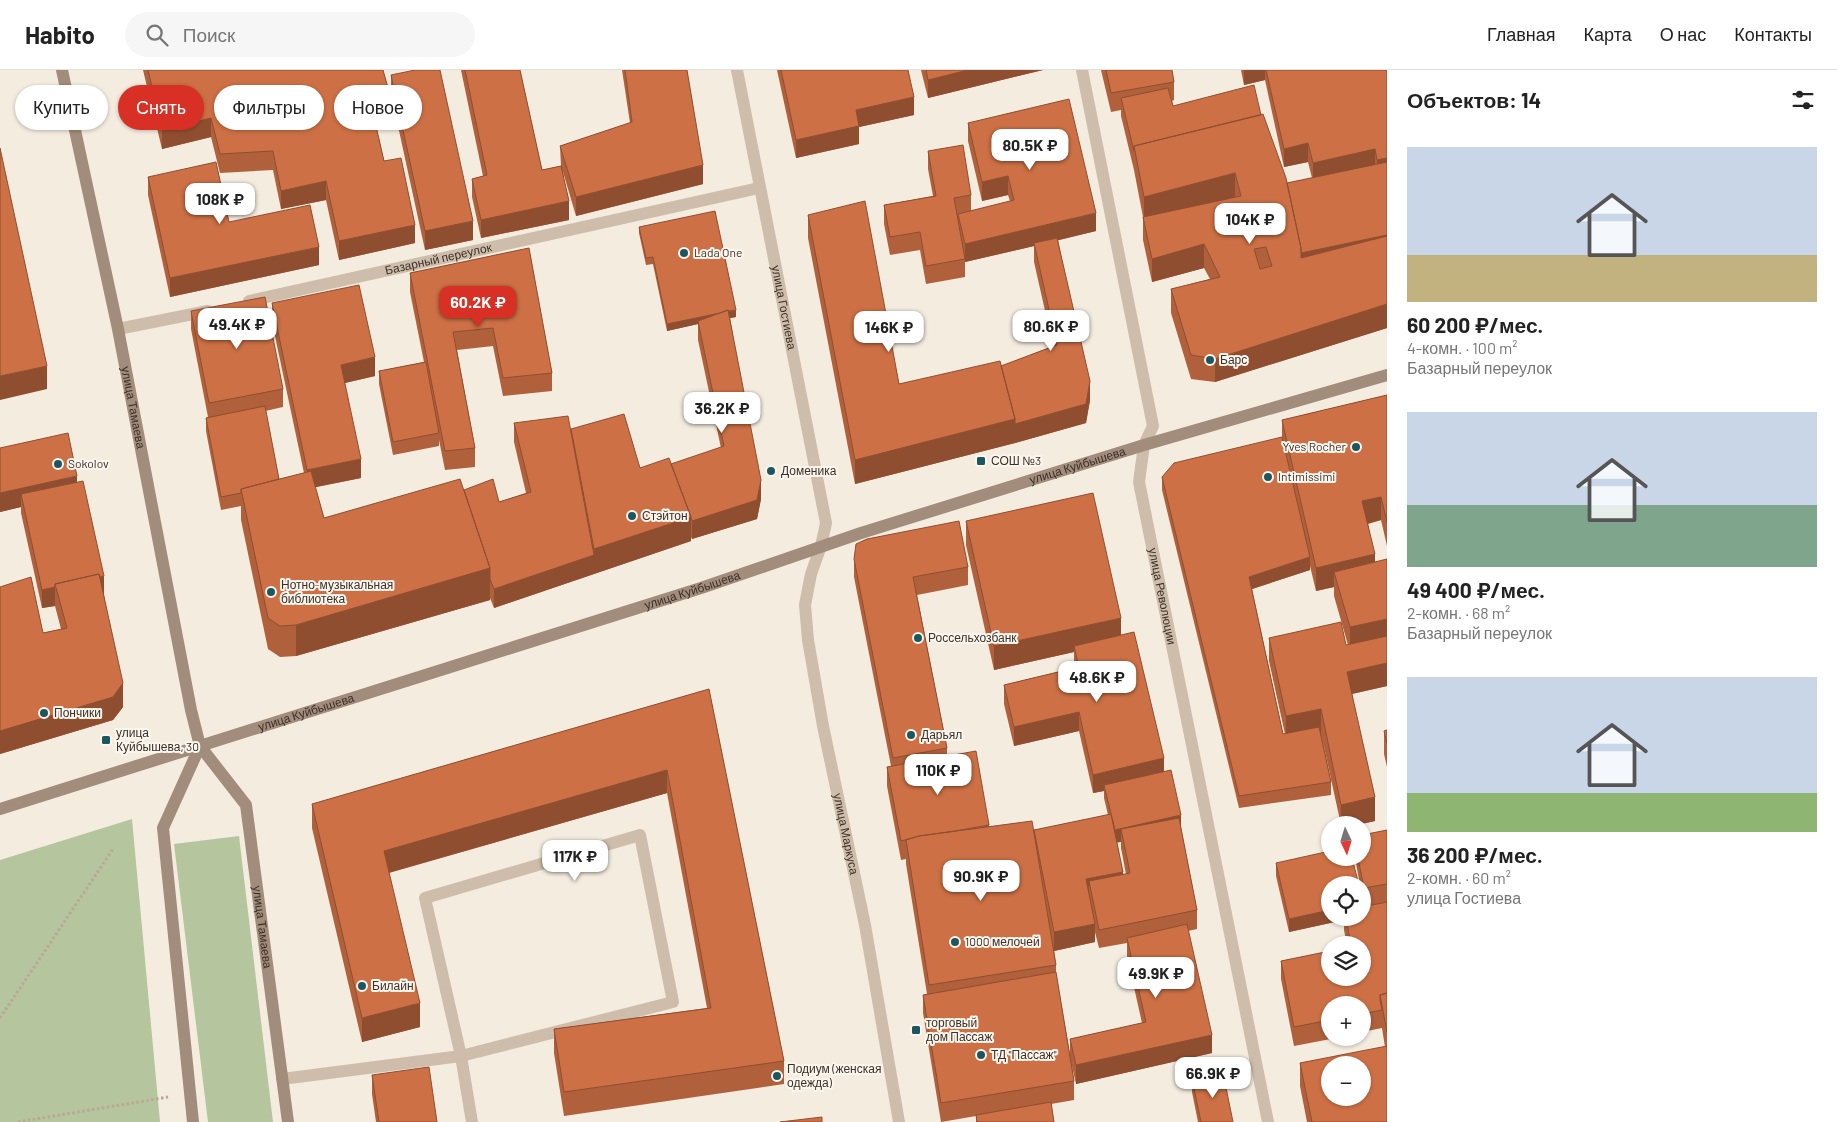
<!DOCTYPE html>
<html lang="ru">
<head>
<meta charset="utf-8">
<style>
  body { margin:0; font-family:Barlow,sans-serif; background:#f6f6f6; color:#222; height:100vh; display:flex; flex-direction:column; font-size:19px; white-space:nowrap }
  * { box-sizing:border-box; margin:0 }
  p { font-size:16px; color:#767676 }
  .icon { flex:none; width:28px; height:28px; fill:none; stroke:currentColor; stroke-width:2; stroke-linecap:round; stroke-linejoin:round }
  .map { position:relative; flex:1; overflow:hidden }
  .side { display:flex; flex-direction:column; background:#fff; width:450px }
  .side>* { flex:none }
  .top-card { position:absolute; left:15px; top:15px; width:475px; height:45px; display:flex; gap:10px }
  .needle { width:32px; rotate:176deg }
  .buttons { position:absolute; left:1321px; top:746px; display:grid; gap:10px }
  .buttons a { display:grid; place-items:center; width:50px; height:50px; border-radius:50%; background:#fff; box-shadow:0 1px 4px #0004; font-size:25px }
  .price { position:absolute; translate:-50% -42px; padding:0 11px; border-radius:10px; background:#fff; color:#222; font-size:16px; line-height:32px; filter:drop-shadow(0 1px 2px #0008) }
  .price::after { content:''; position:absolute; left:50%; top:30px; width:15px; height:11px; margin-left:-8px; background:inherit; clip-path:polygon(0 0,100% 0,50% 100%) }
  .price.on { background:#d93025; color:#fff }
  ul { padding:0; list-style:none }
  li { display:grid; align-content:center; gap:10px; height:265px; padding:0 20px }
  li span { display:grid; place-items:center; height:155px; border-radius:0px; color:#555 }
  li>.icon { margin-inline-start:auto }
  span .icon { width:90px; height:90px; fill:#fffc; stroke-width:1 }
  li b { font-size:21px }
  h2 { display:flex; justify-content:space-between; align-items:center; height:60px; padding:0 20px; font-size:21px }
  .pill { padding:0 18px; border-radius:22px; background:#fff; box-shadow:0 1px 4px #0004; font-size:18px; line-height:45px }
  .pill.on { background:#d93025; color:#fff }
  header { display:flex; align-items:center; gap:30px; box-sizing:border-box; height:70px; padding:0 25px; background:#fff; border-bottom:1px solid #e0e0e0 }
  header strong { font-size:24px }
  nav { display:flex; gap:28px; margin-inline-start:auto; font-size:18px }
  .search { width:350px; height:45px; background:#f6f6f6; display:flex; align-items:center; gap:12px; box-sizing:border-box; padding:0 18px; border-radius:28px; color:#767676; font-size:19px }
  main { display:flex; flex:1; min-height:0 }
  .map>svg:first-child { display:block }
  .green { fill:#b5c59e }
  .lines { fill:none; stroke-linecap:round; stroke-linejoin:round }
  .path { stroke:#baa794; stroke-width:3; stroke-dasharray:2.5 2.5; stroke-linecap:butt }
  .service { stroke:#cebdaa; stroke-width:12 }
  .minor { stroke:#cebdaa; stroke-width:12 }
  .tertiary { stroke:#cebdaa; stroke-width:12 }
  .secondary { stroke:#a28c7b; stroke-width:12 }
  .wall { fill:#b0603b; fill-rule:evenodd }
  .shaded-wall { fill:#904e30 }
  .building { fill:#cd7045; stroke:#904e30; fill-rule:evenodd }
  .poi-dot { fill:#1c5760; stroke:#fbf6ed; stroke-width:2 }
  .labels { text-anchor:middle; stroke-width:4; stroke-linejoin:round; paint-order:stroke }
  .poi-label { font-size:12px; fill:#3b312a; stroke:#fbf6ed; text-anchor:start }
  .street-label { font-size:12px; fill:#3b312a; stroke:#fbf6ed }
</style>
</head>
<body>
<header>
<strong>Habito</strong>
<div class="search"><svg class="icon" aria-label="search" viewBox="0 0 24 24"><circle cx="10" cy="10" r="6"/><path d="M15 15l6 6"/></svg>Поиск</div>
<nav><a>Главная</a><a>Карта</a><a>О нас</a><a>Контакты</a></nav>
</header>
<main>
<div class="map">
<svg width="1387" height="1052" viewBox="0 0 1387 1052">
  <rect width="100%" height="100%" fill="#f5ece0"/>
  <!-- green -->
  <path class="green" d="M132 749 160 1052H0V790Z
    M239 766 273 1052H208L174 774Z"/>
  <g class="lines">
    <!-- path -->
    <path class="path" d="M0 948 113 779
      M18 1052 168 1027"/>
    <!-- service -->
    <path class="service" d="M282 1009 461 986 425 828 640 765 673 932 461 986 472 1052"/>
    <!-- minor -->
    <g class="minor">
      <path id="s1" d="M737 0 826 453 821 476"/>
      <path id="s2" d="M1082 0 1153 356 1144 375 1139 412 1268 1052"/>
      <path id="s3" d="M249 231 759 118"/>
      <path d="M118 259 208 241"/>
    </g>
    <!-- tertiary -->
    <path class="tertiary" id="s4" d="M821 476 811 504 805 535 808 570 823 656 865 855 899 1052"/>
    <!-- secondary -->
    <g class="secondary">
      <path id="s5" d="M62 0 118 259 191 640 200 676 246 735 288 1052"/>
      <path id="s6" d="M0 739 701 518 861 463 1144 375 1387 305"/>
      <path d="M193 1052 163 758 200 676"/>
    </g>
  </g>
  <!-- wall -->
  <path class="wall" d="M143 0H383L388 18V37L372 39 384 91 415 173 339 190 326 130 281 139 273 100 220 103 211 67 162 79Z
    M461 0H520L542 100 561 96 560 76 630 53 622 0H687L703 114 576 146 563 102 569 150 481 168 472 127V109L483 106Z
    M777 0H908L914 45 859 57V74L796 88Z
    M921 0H1043L928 28Z
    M1101 0H1172L1174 12V30L1172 31 1173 36 1261 45 1287 113 1312 108 1308 92 1284 97 1265 10 1244 15 1241 0H1387V258L1215 312 1191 309 1171 243V219L1210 209 1204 198 1152 212 1143 170V147L1134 100 1121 46V40L1111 42Z
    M391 5 473 170 425 180 391 24Z
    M968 53 1096 161 1058 170 1090 330 1086 353 1015 373 855 414 808 168V145L899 314 1001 296 1053 276 1034 192V176L965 192V207L926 214 920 180 890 185 884 154V135L933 126 928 99V81L971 125V141L1010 131 1008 125 982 131 968 71Z
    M148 107 229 152 319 195 170 227 148 125Z
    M639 157 736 247 730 248 761 429 757 449 692 469 691 467V471L494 538 490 528V530L296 586 280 587 268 579 241 450V436L221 440 206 361V348L208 347 191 259V241L283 319V337L265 341 279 409 304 403 272 252V233L375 306 344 313 361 408 315 417 324 448 464 420 499 432 526 423 514 372V353L571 361 640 398 671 394 721 378 698 270V254L667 261 653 194 646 195 639 163Z
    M529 178 552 303V321L503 326 493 276 457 280 475 378V397L445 400 439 370V376L393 385 379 314V301L424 292 410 222V203Z
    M1387 325V476L1381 450 1368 454 1375 492 1387 616 1352 624 1375 751 1357 755H1341L1321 663 1331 712V725L1239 738 1162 420V407L1282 368V350ZM1310 496 1316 521 1334 517V526L1348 575H1346L1269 568V591L1285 664H1283L1252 519 1310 500Z
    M0 378 77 412 104 525 123 637 113 650 0 684V517L43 563 61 559 55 536 42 538 21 443V437L0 442Z
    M966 451 1121 565 1181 758 1197 840V859L1188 861 1212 983 1076 1014 1072 996 1074 1011V1030L1051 1034 1054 1052H976V1046L941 1052 923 943V925L927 924 906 794V789L901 790 887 716V697L891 696 854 507V489L968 497V515L917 525 947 678V686L989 755V756L1034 760 1108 745 1104 728V721L1093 723 1079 661 1014 676 1004 634V615L1074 598V582L994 600 966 475ZM1117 772H1121V778L1126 804 1123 805ZM1095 862 1099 878 1127 873V886L1142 953 1070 969V984L1056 904V895L1052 867 1054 881 1095 872Z
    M709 619 784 991V1014L564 1046 554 983V959L707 938 667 723 389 803 420 957 362 972 312 758V734Z
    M1387 660V697L1384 684V661Z
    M1387 760V1052H1307L1300 1016V993L1385 977 1382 958 1362 962V935H1330V968H1336L1294 976 1281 909V891L1362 875H1347L1344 860V850L1289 862 1276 806V793L1330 848H1362L1363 837H1364L1362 828V815H1360L1355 788H1362Z
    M372 1005 437 1052H376L372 1024Z
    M1192 1009 1233 1052H1198L1192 1022Z"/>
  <!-- shaded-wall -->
  <path class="shaded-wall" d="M968 0H1043L928 28V10Z
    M1244 0H1265V10L1244 15Z
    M914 27V45L859 57V74L796 88V70L856 40Z
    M211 48V67L162 79V60Z
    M1308 73V92L1284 97V79Z
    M1375 79V98L1313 112V93Z
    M1387 88V107L1377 109V90Z
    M703 95V114L576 146V127Z
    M1235 103V127L1144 151V127Z
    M1008 106V125L982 131V112Z
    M326 111V130L281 139V121Z
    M569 131V150L481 168V150Z
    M1096 143V161L1035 176 1034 173V176L965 192V174Z
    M473 151V170L425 180V161Z
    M415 155V173L339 190V171Z
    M1387 165V183L1301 201V183Z
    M1204 174V198L1152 212V189Z
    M319 177V195L170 227V208Z
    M1387 234V258L1215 312V289Z
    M736 240V247L698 254V251V254L667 261V254Z
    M375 287V306L341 314V295Z
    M47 296V319L0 330V306Z
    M1090 311V330L1086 353 1015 373 855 414V390Z
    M361 389V408L307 419V400Z
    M77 406V425L21 424V437L0 442V423Z
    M761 410V429L757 449 692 469V451Z
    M1381 427V450L1362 455V431Z
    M691 447V471L494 538V519L594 485V479Z
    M1375 484V508L1334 502V517L1316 521V498Z
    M1310 487V500L1249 520V507Z
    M490 498V530L296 586V555Z
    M104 506V525L56 517Z
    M55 517V536L42 538V520Z
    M1121 548V571L1074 576V582L994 600V576Z
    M1387 549V573L1350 581V557Z
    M1387 593V616L1347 625V602Z
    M123 613V637L113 650 0 684V661Z
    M1321 639V663L1286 670V646Z
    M1079 642V661L1014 676V657Z
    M1164 688V707L1104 715V721L1093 723V705Z
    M667 700V723L384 804V781Z
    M1375 727V751L1357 755H1341V735Z
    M1181 745V758L1121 759V772L1114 773V760Z
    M1123 802V820L1089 811V827L1086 809Z
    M1330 840V848H1344V850L1289 862V849Z
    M1095 854V872L1054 881V862Z
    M420 933V957L362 972V948Z
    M1212 965V983L1076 1014V995Z"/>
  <!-- building -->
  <path class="building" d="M148 0H383L388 18 368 21 384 91 401 88 415 155 339 171 326 111 281 121 273 81 220 84 211 48 162 60Z
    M415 0H440L473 151 425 161 391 5Z
    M465 0H520L542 100 561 96 569 131 481 150 472 109 487 105Z
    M625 0H687L703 95 576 127 560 76 632 52Z
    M781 0H908L914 27 856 40 859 56 796 70Z
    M926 0H968L928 10Z
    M1106 0H1172L1174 12 1111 23Z
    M1266 0H1387V88L1377 90 1375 79 1313 93 1308 73 1284 79Z
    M1254 15 1261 45 1134 76V81L1121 28 1168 18 1173 36Z
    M1069 29 1096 143 965 174 958 144 1014 130 1008 106 982 112 968 53Z
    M1263 44 1286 108 1301 178V188L1387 166V234L1215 289 1191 285 1171 219 1220 207 1204 174 1152 189 1143 147 1241 126 1235 103 1144 127 1134 76ZM1266 177 1272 196 1260 199 1254 179Z
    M963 75 971 125 954 128 965 189 926 196 920 162 890 167 884 135 936 126 928 81Z
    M0 78 47 296 0 306Z
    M216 92 229 152 310 135 319 177 170 208 148 107Z
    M1387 92V165L1301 183V178L1287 113Z
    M865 131 899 314 1000 291 1015 349 855 390 808 145Z
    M715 141 736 240 729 241 728 240 720 243 667 254 653 187 646 188 639 157Z
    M1057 168 1090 311 1086 334 1015 354V349L1001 296 1057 275 1034 173Z
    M529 178 552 303 503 308 493 258 453 262 475 378 445 381 410 203Z
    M359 215 375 287 341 295 361 389 307 400 272 233Z
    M265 227 283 319 209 333 191 241Z
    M728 240 761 410 757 430 692 451 691 447 671 394 724 376 698 251Z
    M426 292 439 363 393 372 379 301Z
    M1387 325V452L1381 427 1362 431 1375 484 1316 498 1282 350Z
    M265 336 279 409 241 419V423L221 427 206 348Z
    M624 344 640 398 669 388 691 447 594 479 571 359Z
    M568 346 594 485 494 519 490 509V498L464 420 493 409 499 432 531 422 514 353Z
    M68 363 77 406 0 423V378Z
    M1282 367 1310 487 1249 507 1283 664 1319 657 1331 712 1239 726 1162 407 1174 393Z
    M311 401 324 448 460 409 490 498 296 555 280 556 268 548 241 419Z
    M83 411 104 506 100 507 99 504 55 514V517L42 520 21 424Z
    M1093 423 1121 548 994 576 966 451Z
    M959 451 968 497 913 507 947 678 893 688 854 489 856 474 867 469Z
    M1387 489V549L1350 557 1334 502Z
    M99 504 123 613 113 627 0 661V517L31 507 43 563 67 558 55 514Z
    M1341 552 1346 575 1387 566V593L1347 602 1375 727 1341 735 1321 639 1286 646 1269 568Z
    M1134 562 1164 688 1093 705 1079 642 1014 657 1004 615 1079 597 1074 576Z
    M709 619 784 991 564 1022 554 959 711 938 667 700 384 781 420 933 362 948 312 734Z
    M1387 660V673L1384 661Z
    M976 681 989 755 955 761 919 766 901 771 887 697Z
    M1171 700 1181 745 1115 760 1104 715Z
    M1111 744 1123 802 1086 809 1095 854 1054 862 1034 760Z
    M1179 748 1197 840 1099 860 1089 811 1130 803 1121 759Z
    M1032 751 1056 895 929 915 906 770 919 766Z
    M1387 760V814L1364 818 1358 788H1362V765Z
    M1330 781V788H1352L1359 815H1330V840L1289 849 1276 793Z
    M1387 832V923L1380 925V930L1382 940 1362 944V935H1330V950L1294 957 1281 891 1330 881V908H1362V875H1351L1346 848H1362V837Z
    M1187 854 1212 965 1076 995 1070 969 1146 952 1127 868Z
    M1056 902 1074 1011 941 1033 923 925Z
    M1387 923V962L1380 925Z
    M1387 976V1052H1312L1300 993ZM1330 995H1362V1028H1330Z
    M429 997 437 1052H379L372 1005Z
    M1223 1003 1233 1052H1201L1192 1009Z
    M1051 1032 1054 1052H977L976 1045Z
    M822 1047V1052H780Z"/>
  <!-- markers -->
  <g class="poi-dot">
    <circle cx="684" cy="183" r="5"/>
    <circle cx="1210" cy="290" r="5"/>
    <circle cx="1356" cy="377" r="5"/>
    <rect x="976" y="386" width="10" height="10" rx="2.5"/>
    <circle cx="58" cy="394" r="5"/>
    <circle cx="771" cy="401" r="5"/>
    <circle cx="1268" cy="407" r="5"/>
    <circle cx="632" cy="446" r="5"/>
    <circle cx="271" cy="522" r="5"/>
    <circle cx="918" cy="568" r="5"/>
    <circle cx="44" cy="643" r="5"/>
    <circle cx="911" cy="665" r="5"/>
    <rect x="101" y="665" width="10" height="10" rx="2.5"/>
    <circle cx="955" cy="872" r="5"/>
    <circle cx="362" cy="916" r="5"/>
    <rect x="911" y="955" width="10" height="10" rx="2.5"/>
    <circle cx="981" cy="985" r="5"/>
    <circle cx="777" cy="1006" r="5"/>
  </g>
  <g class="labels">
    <!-- poi labels -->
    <g class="poi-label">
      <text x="694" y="187">Lada One</text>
      <text x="1220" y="294">Барс</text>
      <text x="1346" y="381" text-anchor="end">Yves Rocher</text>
      <text x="991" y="395">СОШ №3</text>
      <text x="68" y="398">Sokolov</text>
      <text x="781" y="405">Доменика</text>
      <text x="1278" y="411">Intimissimi</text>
      <text x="642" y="450">Стэйтон</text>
      <text x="281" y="519">Нотно-музыкальная<tspan x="281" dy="14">библиотека</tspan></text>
      <text x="928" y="572">Россельхозбанк</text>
      <text x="54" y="647">Пончики</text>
      <text x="116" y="667">улица<tspan x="116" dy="14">Куйбышева, 30</tspan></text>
      <text x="921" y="669">Дарьял</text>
      <text x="965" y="876">1000 мелочей</text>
      <text x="372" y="920">Билайн</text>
      <text x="926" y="957">торговый<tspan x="926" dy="14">дом Пассаж</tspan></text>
      <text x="991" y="989">ТД "Пассаж"</text>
      <text x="787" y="1003">Подиум (женская<tspan x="787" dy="14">одежда)</tspan></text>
    </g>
    <!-- street labels -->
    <g class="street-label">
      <text dy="4" stroke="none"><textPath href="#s3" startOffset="194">Базарный переулок</textPath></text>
      <text dy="4" stroke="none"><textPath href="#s1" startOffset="242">улица Гостиева</textPath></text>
      <text dy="4" stroke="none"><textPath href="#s5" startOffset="345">улица Тамаева</textPath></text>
      <text dy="4" stroke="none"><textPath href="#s6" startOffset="1131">улица Куйбышева</textPath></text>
      <text dy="4" stroke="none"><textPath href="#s6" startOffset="726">улица Куйбышева</textPath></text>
      <text dy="4" stroke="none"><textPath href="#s2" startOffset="538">улица Революции</textPath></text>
      <text dy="4" stroke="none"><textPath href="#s6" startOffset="321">улица Куйбышева</textPath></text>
      <text dy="4" stroke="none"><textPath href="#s4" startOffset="294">улица Маркуса</textPath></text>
      <text dy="4" stroke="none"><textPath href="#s5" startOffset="888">улица Тамаева</textPath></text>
    </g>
  </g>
</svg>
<div class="buttons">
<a><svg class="needle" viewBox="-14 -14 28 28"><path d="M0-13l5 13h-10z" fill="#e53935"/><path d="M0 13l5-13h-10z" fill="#767676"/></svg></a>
<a><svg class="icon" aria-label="locate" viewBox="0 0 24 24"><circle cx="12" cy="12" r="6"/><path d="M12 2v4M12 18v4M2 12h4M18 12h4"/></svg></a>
<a><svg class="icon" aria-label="layers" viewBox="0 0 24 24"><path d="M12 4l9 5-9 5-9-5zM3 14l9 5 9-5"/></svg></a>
<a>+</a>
<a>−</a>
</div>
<b class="price" style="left:1030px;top:101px">80.5K ₽</b>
<b class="price" style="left:220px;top:155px">108K ₽</b>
<b class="price" style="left:1250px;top:175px">104K ₽</b>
<b class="price on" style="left:478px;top:258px">60.2K ₽</b>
<b class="price" style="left:237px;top:280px">49.4K ₽</b>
<b class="price" style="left:1051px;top:282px">80.6K ₽</b>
<b class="price" style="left:889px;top:283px">146K ₽</b>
<b class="price" style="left:722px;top:364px">36.2K ₽</b>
<b class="price" style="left:1097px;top:633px">48.6K ₽</b>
<b class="price" style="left:938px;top:726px">110K ₽</b>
<b class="price" style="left:575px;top:812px">117K ₽</b>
<b class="price" style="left:981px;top:832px">90.9K ₽</b>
<b class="price" style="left:1156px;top:929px">49.9K ₽</b>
<b class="price" style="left:1213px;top:1029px">66.9K ₽</b>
<div class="top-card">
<a class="pill">Купить</a>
<a class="pill on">Снять</a>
<a class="pill">Фильтры</a>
<a class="pill">Новое</a>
</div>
</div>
<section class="side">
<h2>Объектов: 14<svg class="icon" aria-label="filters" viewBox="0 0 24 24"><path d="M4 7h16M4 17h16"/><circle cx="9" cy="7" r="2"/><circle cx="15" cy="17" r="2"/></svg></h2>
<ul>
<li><span style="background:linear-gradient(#c9d6e8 70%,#c2b280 0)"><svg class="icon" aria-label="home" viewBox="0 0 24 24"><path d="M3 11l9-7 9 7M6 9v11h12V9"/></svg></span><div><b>60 200 ₽/мес.</b><p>4-комн. · 100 m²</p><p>Базарный переулок</p></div></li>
<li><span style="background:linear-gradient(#c9d6e8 60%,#7fa58c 0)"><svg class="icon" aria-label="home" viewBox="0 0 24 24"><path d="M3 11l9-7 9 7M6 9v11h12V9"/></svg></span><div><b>49 400 ₽/мес.</b><p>2-комн. · 68 m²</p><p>Базарный переулок</p></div></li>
<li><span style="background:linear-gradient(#c9d6e8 75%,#8fb573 0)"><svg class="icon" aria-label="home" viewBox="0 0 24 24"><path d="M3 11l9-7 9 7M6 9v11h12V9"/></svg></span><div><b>36 200 ₽/мес.</b><p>2-комн. · 60 m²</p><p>улица Гостиева</p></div></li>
</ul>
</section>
</main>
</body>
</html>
